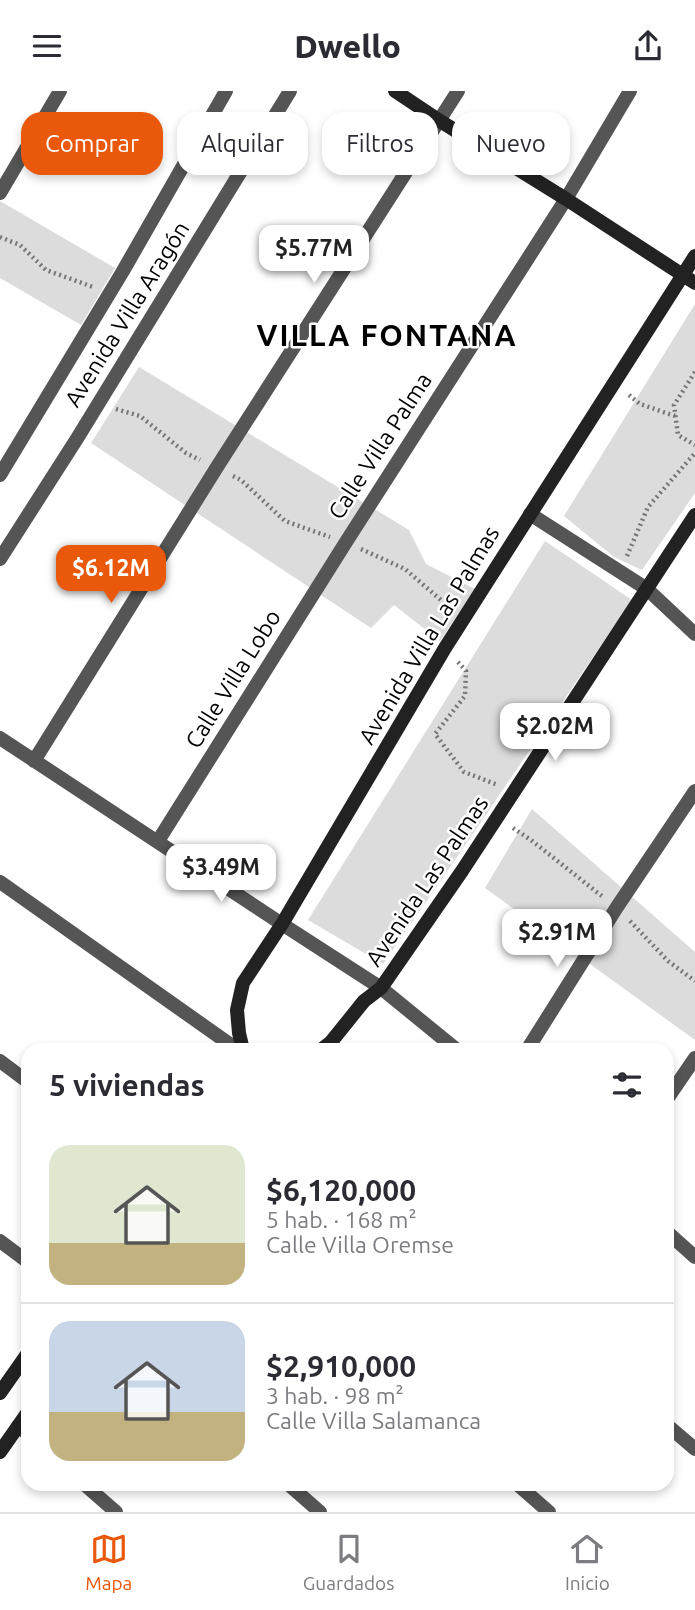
<!DOCTYPE html>
<html lang="es">
<head>
<meta charset="utf-8">
<style>
  body { margin:0; font-family:Ubuntu,sans-serif; background:#f7f7f7; color:#2b2b33; height:100vh; display:flex; flex-direction:column; font-size:26px; white-space:nowrap }
  * { box-sizing:border-box; margin:0 }
  p { font-size:23px; color:#7c7c81 }
  .icon { flex:none; width:38px; height:38px; fill:none; stroke:currentColor; stroke-width:2; stroke-linecap:round; stroke-linejoin:round }
  .map { position:relative; flex:1; overflow:hidden }
  .drawer { position:absolute; left:21px; top:952px; width:653px; height:448px; display:flex; flex-direction:column; background:#fff; border-radius:21px; box-shadow:0 4px 10px #0003 }
  .drawer>* { flex:none }
  .guide { position:absolute; left:21px; top:21px; width:654px; height:63px; display:flex; gap:14px }
  .price { position:absolute; translate:-50% -60px; padding:0 16px; border-radius:14px; background:#fff; color:#222; font-size:23px; line-height:46px; filter:drop-shadow(0 2px 4px #0008) }
  .price::after { content:''; position:absolute; left:50%; top:42px; width:21px; height:16px; margin-left:-10px; background:inherit; clip-path:polygon(0 0,100% 0,50% 100%) }
  .price.on { background:#ea580c; color:#fff }
  ul { padding:0; list-style:none }
  li { display:flex; align-items:center; gap:21px; height:175px; padding:0 28px }
  li+li { border-top:2px solid #e1e1e2 }
  li span { display:grid; place-items:center; flex:none; width:196px; height:140px; border-radius:21px; color:#555 }
  li>.icon { margin-inline-start:auto }
  span .icon { width:84px; height:84px; fill:#fffc; stroke-width:1 }
  li b { font-size:30px }
  h2 { display:flex; justify-content:space-between; align-items:center; height:84px; padding:0 28px; font-size:30px }
  .tag { padding:0 24px; border-radius:21px; background:#fff; box-shadow:0 4px 10px #0003; font-size:24px; line-height:63px }
  .tag.on { background:#ea580c; color:#fff }
  header { display:flex; justify-content:space-between; align-items:center; height:91px; padding:0 28px; background:#fff; font-size:32px; font-weight:800 }
  .tab-bar { display:flex; justify-content:space-around; align-items:center; height:98px; border-top:2px solid #e1e1e2; background:#fff; font-size:19px; color:#7c7c81 }
  .tab-bar a { display:grid; justify-items:center; gap:4px }
  .tab-bar .on { color:#ea580c }
  .map>svg:first-child { display:block }
  .green { fill:#dcdcdc }
  .lines { fill:none; stroke-linecap:round; stroke-linejoin:round }
  .path { stroke:#777; stroke-width:4.5; stroke-dasharray:2 3.5; stroke-linecap:butt }
  .street { stroke:#555; stroke-width:14 }
  .secondary { stroke:#222; stroke-width:14 }
  .labels { text-anchor:middle; stroke-width:5; stroke-linejoin:round; paint-order:stroke }
  .street-label { font-size:23px; fill:#000; stroke:#fff }
  .district-label { font-size:30px; font-weight:bold; letter-spacing:2px; fill:#000; stroke:#fff }
</style>
</head>
<body>
<header><svg class="icon" aria-label="menu" viewBox="0 0 24 24"><path d="M4 6h16M4 12h16M4 18h16"/></svg>Dwello<svg class="icon" aria-label="share" viewBox="0 0 24 24"><path d="M12 15V3M7 8l5-5 5 5M5 13v7h14v-7"/></svg></header>
<div class="map">
<svg width="695" height="1421" viewBox="0 0 695 1421">
  <rect width="100%" height="100%" fill="#fff"/>
  <!-- green -->
  <path class="green" d="M0 110 115 177 81 234 0 187Z
    M695 213V402L642 479 614 466 564 425Z
    M139 276 409 439 426 473 475 498 440 550 394 514 371 537 91 352Z
    M545 450 632 509C549 630 467 753 383 873L308 829Z
    M532 718 695 861V949L485 797Z"/>
  <g class="lines">
    <!-- path -->
    <path class="path" d="M0 146 20 154 46 179 93 196
      M695 281 674 314 678 344 695 354
      M629 304 640 313 675 325
      M116 318 140 325 186 362 200 369
      M233 385 241 389 285 430 330 446
      M361 458 405 478 449 516
      M627 465 648 416 695 362
      M458 571 466 580 465 605 435 643 464 681 498 694
      M513 737 531 749 603 806
      M630 830 668 870 695 890"/>
    <!-- street -->
    <path class="street" d="M0 102 60 0
      M0 384 123 180 226 0
      M530 423 647 498 695 543
      M0 468 78 346 290 0
      M0 647 282 833 381 897 457 959
      M34 670 217 376 458 0
      M158 750 346 451 566 108 630 0
      M0 791 238 959
      M527 959 617 816 695 700
      M0 970 28 991
      M667 1008 695 967
      M667 1141 695 1166
      M0 1150 28 1171
      M667 1334 695 1358
      M18 1335 28 1343
      M84 1393 116 1421
      M288 1393 320 1421
      M517 1393 549 1421"/>
    <!-- secondary -->
    <path class="secondary" d="M395 0 440 30 566 108 695 192
      M243 959 239 942 237 919 243 892 282 833 445 557 695 165
      M321 959 331 951 364 910 381 897 462 780 695 424
      M0 1302 28 1262
      M0 1361 28 1321"/>
  </g>
  <g class="labels">
    <!-- street labels -->
    <g class="street-label">
      <text transform="translate(127 223) rotate(-58)" y="8">Avenida Villa Aragón</text>
      <text transform="translate(380 355) rotate(-57)" y="8">Calle Villa Palma</text>
      <text transform="translate(429 544) rotate(-59)" y="8">Avenida Villa Las Palmas</text>
      <text transform="translate(233 588) rotate(-58)" y="8">Calle Villa Lobo</text>
      <text transform="translate(427 790) rotate(-56)" y="8">Avenida Las Palmas</text>
    </g>
    <!-- district labels -->
    <g class="district-label">
      <text x="387" y="255">VILLA FONTANA</text>
    </g>
  </g>
</svg>
<b class="price" style="left:314px;top:194px">$5.77M</b>
<b class="price on" style="left:111px;top:514px">$6.12M</b>
<b class="price" style="left:555px;top:672px">$2.02M</b>
<b class="price" style="left:221px;top:813px">$3.49M</b>
<b class="price" style="left:557px;top:878px">$2.91M</b>
<div class="guide">
<a class="tag on">Comprar</a>
<a class="tag">Alquilar</a>
<a class="tag">Filtros</a>
<a class="tag">Nuevo</a>
</div>
<section class="drawer">
<h2>5 viviendas<svg class="icon" aria-label="filters" viewBox="0 0 24 24"><path d="M4 7h16M4 17h16"/><circle cx="9" cy="7" r="2"/><circle cx="15" cy="17" r="2"/></svg></h2>
<ul>
<li><span style="background:linear-gradient(#dfe7d0 70%,#c2b280 0)"><svg class="icon" aria-label="home" viewBox="0 0 24 24"><path d="M3 11l9-7 9 7M6 9v11h12V9"/></svg></span><div><b>$6,120,000</b><p>5 hab. · 168 m²</p><p>Calle Villa Oremse</p></div></li>
<li><span style="background:linear-gradient(#c9d6e8 65%,#c2b280 0)"><svg class="icon" aria-label="home" viewBox="0 0 24 24"><path d="M3 11l9-7 9 7M6 9v11h12V9"/></svg></span><div><b>$2,910,000</b><p>3 hab. · 98 m²</p><p>Calle Villa Salamanca</p></div></li>
</ul>
</section>
</div>
<nav class="tab-bar">
<a class="on"><svg class="icon" aria-label="map" viewBox="0 0 24 24"><path d="M3 6l6-2 6 2 6-2v14l-6 2-6-2-6 2zM9 4v14M15 6v14"/></svg>Mapa</a>
<a><svg class="icon" aria-label="saved" viewBox="0 0 24 24"><path d="M7 4h10v16l-5-4-5 4z"/></svg>Guardados</a>
<a><svg class="icon" aria-label="home" viewBox="0 0 24 24"><path d="M3 11l9-7 9 7M6 9v11h12V9"/></svg>Inicio</a>
</nav>
</body>
</html>
